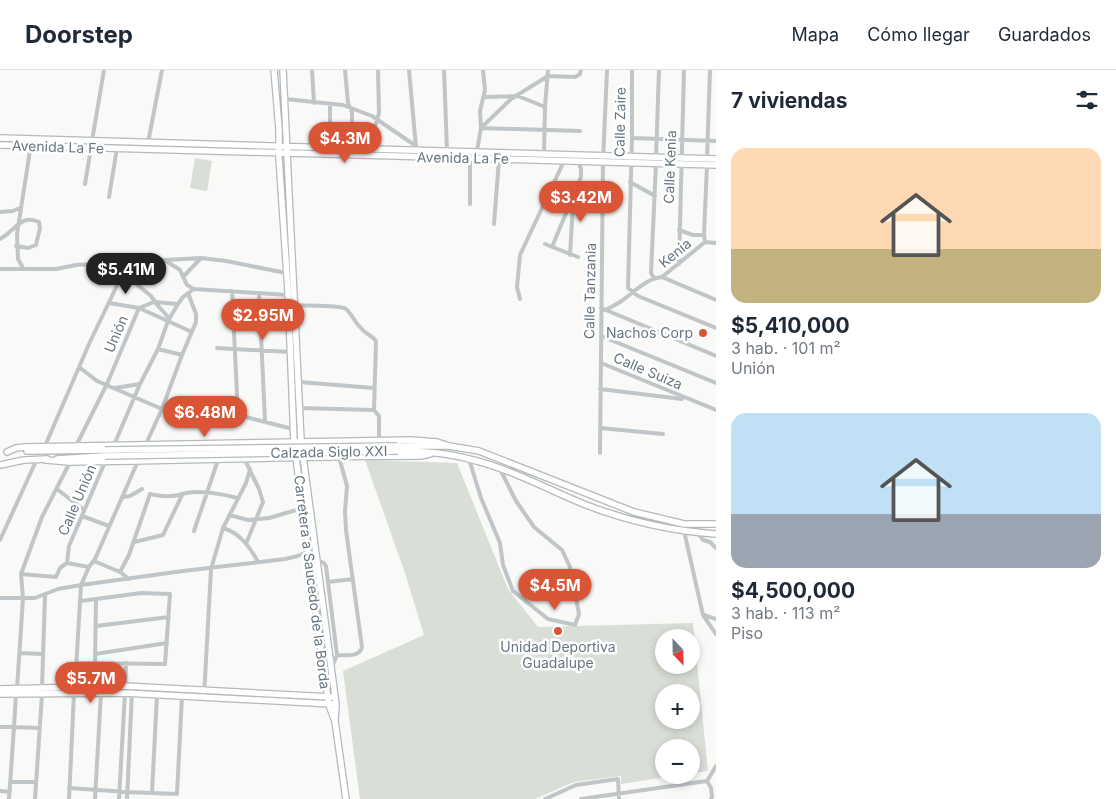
<!DOCTYPE html>
<html lang="es">
<head>
<meta charset="utf-8">
<style>
  body { margin:0; font-family:Inter,sans-serif; background:#f2f2f3; color:#1f2937; height:100vh; display:flex; flex-direction:column; font-size:19px; white-space:nowrap }
  * { box-sizing:border-box; margin:0 }
  p { font-size:16px; color:#747a83 }
  .icon { flex:none; width:28px; height:28px; fill:none; stroke:currentColor; stroke-width:2; stroke-linecap:round; stroke-linejoin:round }
  .map { position:relative; flex:1; overflow:hidden }
  .side { display:flex; flex-direction:column; background:#fff; width:400px }
  .side>* { flex:none }
  .needle { width:32px; rotate:158deg }
  .fabs { position:absolute; left:655px; top:559px; display:grid; gap:10px }
  .fabs a { display:grid; place-items:center; width:45px; height:45px; border-radius:50%; background:#fff; box-shadow:0 2px 8px #0003; font-size:25px }
  .price { position:absolute; translate:-50% -42px; padding:0 11px; border-radius:18px; background:#da5536; color:#fff; font-size:16px; line-height:32px; filter:drop-shadow(0 1px 2px #0008) }
  .price::after { content:''; position:absolute; left:50%; top:30px; width:15px; height:11px; margin-left:-8px; background:inherit; clip-path:polygon(0 0,100% 0,50% 100%) }
  .price.current { background:#222; color:#fff }
  ul { padding:0; list-style:none }
  li { display:grid; align-content:center; gap:10px; height:265px; padding:0 15px }
  li span { display:grid; place-items:center; height:155px; border-radius:15px; color:#555 }
  li>.icon { margin-inline-start:auto }
  span .icon { width:90px; height:90px; fill:#fffc; stroke-width:1 }
  li b { font-size:21px }
  h2 { display:flex; justify-content:space-between; align-items:center; height:60px; padding:0 15px; font-size:21px }
  header { display:flex; align-items:center; gap:30px; box-sizing:border-box; height:70px; padding:0 25px; background:#fff; border-bottom:1px solid #e0e1e3 }
  header strong { font-size:24px }
  nav { display:flex; gap:28px; margin-inline-start:auto; font-size:18px }
  main { display:flex; flex:1; min-height:0 }
  .map>svg:first-child { display:block }
  .green { fill:#d9ded6; fill-rule:evenodd }
  .lines { fill:none; stroke-linecap:round; stroke-linejoin:round }
  .secondary-casing { stroke:#b3b9bd; stroke-width:8 }
  .street { stroke:#c0c5c8; stroke-width:4 }
  .secondary { stroke:#fff; stroke-width:5.5 }
  .secondary-bridge-casing { stroke:#b3b9bd; stroke-width:8; stroke-linecap:butt }
  .secondary-bridge { stroke:#fff; stroke-width:5.5 }
  .poi-dot { fill:#da5536; stroke:#fff; stroke-width:2 }
  .labels { text-anchor:middle; stroke-width:5; stroke-linejoin:round; paint-order:stroke }
  .street-label { font-size:14px; fill:#667680; stroke:#fff }
  .poi-label { font-size:14px; fill:#667680; stroke:#fff; text-anchor:end }
</style>
</head>
<body>
<header>
<strong>Doorstep</strong>
<nav><a>Mapa</a><a>Cómo llegar</a><a>Guardados</a></nav>
</header>
<main>
<div class="map">
<svg width="716" height="729" viewBox="0 0 716 729">
  <rect width="100%" height="100%" fill="#f9f9f7"/>
  <!-- green -->
  <path class="green" d="M195 88 212 91 207 121 190 118Z
    M365 390 457 393 508 519 538 557 693 553 708 701 691 703V678H664V705H680L621 714V706L574 712 535 729H360L343 601 424 565 405 503ZM664 568H691V595H664ZM664 622H691V650H664Z"/>
  <g class="lines">
    <defs>
      <path id="secondary" d="M274 0 279 59V88L288 221 294 372 322 589 329 635 334 649
        M283 0 301 371 336 634 335 651 346 729
        M0 68 716 89
        M0 75 716 95
        M397 376H449L479 381 634 442 684 454H716
        M27 381 105 380
        M398 381C421 381 447 383 469 389 509 398 549 420 586 435 628 451 672 461 716 464
        M7 382 16 378 25 377 411 370 437 372 449 376
        M57 389 105 386
        M46 390 70 392C187 391 303 386 420 386L430 384
        M0 395 24 390 47 389
        M0 619 125 616 331 627
        M0 624 125 623 332 634"/>
    </defs>
    <!-- secondary casing -->
    <use href="#secondary" class="secondary-casing"/>
    <!-- street -->
    <path class="street" d="M312 0 314 33
      M345 0 348 33 352 42V79
      M409 0 416 77
      M444 0 447 80
      M632 0V68L628 218 638 226 716 258
      M484 27 518 26 545 37
      M285 29 343 35 372 46 416 76
      M481 58 511 29 548 6 575 7 580 4 581 0
      M481 58 480 41 485 20 483 0
      M632 68 716 71
      M92 71 104 0
      M148 73 162 0
      M330 78V34
      M375 79V57L379 43 378 0
      M477 81 481 58 580 61
      M544 84 545 37 548 0
      M656 87 659 0
      M707 89 710 0
      M630 112 655 126
      M85 114 91 78
      M109 127 117 78
      M470 134V87
      M0 142 13 141 20 138
      M494 154 499 89
      M679 160 693 165H704
      M0 169C14 162 21 143 39 152L40 158 36 175 28 178 16 176
      M705 172 704 165 707 95
      M705 172 716 173
      M545 174 578 187
      M552 177 581 107V99L578 91
      M570 185 573 134 571 131
      M166 191 180 200 187 215 194 219 288 225
      M679 194 684 0
      M23 198 18 189 17 164 31 74
      M0 199H56L76 195 201 188 226 191 286 203
      M123 203 151 226 159 237 169 248
      M183 207 201 188
      M662 207 716 230
      M654 208 651 203 656 93
      M232 221 238 345
      M259 223 265 351
      M520 229 517 217 520 185 564 91
      M109 233 139 238 192 262
      M294 235C304 236 341 235 346 239 352 244 355 253 361 258 365 264 372 265 376 271L374 340 379 346V370
      M601 238 716 286
      M605 240C610 238 615 235 620 232 634 223 644 209 662 207L705 172
      M601 266 716 313
      M217 278 290 282
      M158 279 182 285
      M601 293 716 340
      M79 297 97 311 162 339
      M299 312 374 318
      M115 318 140 314
      M600 319 682 329
      M300 338 374 340
      M217 348H234L238 345 293 359
      M600 358 663 364
      M146 374 162 339 182 285 196 252V244L188 223
      M114 375 140 314 158 279 168 251 178 234
      M45 376 89 274 123 203 124 200 136 192
      M76 376 107 314 139 238 154 232 178 234 183 227 194 219
      M600 383 603 91 607 0
      M469 389 481 428 500 473 503 495 513 521 548 549 575 555 579 544 570 497 562 480 534 457 516 431 500 399
      M245 390 259 419 263 432 246 474
      M57 419 84 440
      M123 427 130 426 142 419
      M229 445 248 450 269 448 303 438
      M82 446 109 456
      M223 458C240 463 250 477 258 492
      M194 461 218 390
      M684 461 703 545 716 564
      M698 463 703 470 710 472 716 478
      M0 470 37 389
      M134 472 163 465 182 425
      M316 490 324 493 326 496 337 585
      M94 491 120 502 129 509
      M67 493 69 476 105 392
      M120 502 129 485 150 424C157 425 163 427 170 426 176 426 180 425 186 423 200 420 223 424 237 428
      M21 504 56 507 60 498 67 493 89 497
      M328 512 353 509
      M0 528H35L58 519 81 515 183 501 285 489 298 486 307 482
      M704 545 716 549
      M96 556 169 547
      M19 583 43 584
      M95 584 167 573
      M78 593 165 594 170 524 141 523 81 531
      M95 593 96 529
      M332 597 337 585C346 585 359 588 362 577L346 460 345 442 347 416 339 387
      M75 616 81 515 89 497 95 489 138 391
      M125 616 126 593
      M42 618 45 525
      M17 619 23 528 21 504 42 447 70 392
      M204 627 211 499 223 458 246 413 250 399
      M0 657H14L16 624
      M707 711 711 718 712 727 711 729
      M707 711 716 696
      M10 712H36
      M69 718 127 722 177 724 182 626
      M0 721 10 722
      M152 723 157 625
      M9 729 14 657 40 658
      M35 729 42 624
      M69 729 74 624
      M95 729 101 623
      M119 729 125 623
      M127 729 132 621
      M545 729 576 715 618 709 619 729
      M581 729 707 711"/>
    <!-- secondary -->
    <use href="#secondary" class="secondary"/>
    <defs>
      <path id="secondary-bridge" d="M105 380 397 376
        M105 386 398 381"/>
    </defs>
    <!-- secondary-bridge casing -->
    <use href="#secondary-bridge" class="secondary-bridge-casing"/>
    <!-- secondary-bridge -->
    <use href="#secondary-bridge" class="secondary-bridge"/>
  </g>
  <!-- markers -->
  <g class="poi-dot">
    <circle cx="703" cy="263" r="5"/>
    <circle cx="558" cy="561" r="5"/>
  </g>
  <g class="labels">
    <!-- street labels -->
    <g class="street-label">
      <text transform="translate(620 52) rotate(-89)" y="5">Calle Zaire</text>
      <text transform="translate(58 77) rotate(2)" y="5">Avenida La Fe</text>
      <text transform="translate(463 88) rotate(1)" y="5">Avenida La Fe</text>
      <text transform="translate(670 97) rotate(-88)" y="5">Calle Kenia</text>
      <text transform="translate(675 183) rotate(-39)" y="5">Kenia</text>
      <text transform="translate(590 221) rotate(-89)" y="5">Calle Tanzania</text>
      <text transform="translate(116 264) rotate(-67)" y="5">Unión</text>
      <text transform="translate(648 301) rotate(23)" y="5">Calle Suiza</text>
      <text transform="translate(329 382) rotate(-1)" y="5">Calzada Siglo XXI</text>
      <text transform="translate(77 430) rotate(-67)" y="5">Calle Unión</text>
      <text transform="translate(312 512) rotate(83)" y="5">Carretera a Saucedo de la Borda</text>
    </g>
    <!-- poi labels -->
    <g class="poi-label">
      <text x="693" y="268">Nachos Corp</text>
      <text x="558" y="582" text-anchor="middle">Unidad Deportiva<tspan x="558" dy="16">Guadalupe</tspan></text>
    </g>
  </g>
</svg>
<div class="fabs">
<a><svg class="needle" viewBox="-14 -14 28 28"><path d="M0-13l5 13h-10z" fill="#e53935"/><path d="M0 13l5-13h-10z" fill="#747a83"/></svg></a>
<a>+</a>
<a>−</a>
</div>
<b class="price" style="left:345px;top:94px">$4.3M</b>
<b class="price" style="left:581px;top:153px">$3.42M</b>
<b class="price current" style="left:126px;top:225px">$5.41M</b>
<b class="price" style="left:263px;top:271px">$2.95M</b>
<b class="price" style="left:205px;top:368px">$6.48M</b>
<b class="price" style="left:555px;top:541px">$4.5M</b>
<b class="price" style="left:91px;top:634px">$5.7M</b>
</div>
<section class="side">
<h2>7 viviendas<svg class="icon" aria-label="filters" viewBox="0 0 24 24"><path d="M4 7h16M4 17h16"/><circle cx="9" cy="7" r="2"/><circle cx="15" cy="17" r="2"/></svg></h2>
<ul>
<li><span style="background:linear-gradient(#ffd9b3 65%,#c2b280 0)"><svg class="icon" aria-label="home" viewBox="0 0 24 24"><path d="M3 11l9-7 9 7M6 9v11h12V9"/></svg></span><div><b>$5,410,000</b><p>3 hab. · 101 m²</p><p>Unión</p></div></li>
<li><span style="background:linear-gradient(#bfe0f5 65%,#9aa5b1 0)"><svg class="icon" aria-label="home" viewBox="0 0 24 24"><path d="M3 11l9-7 9 7M6 9v11h12V9"/></svg></span><div><b>$4,500,000</b><p>3 hab. · 113 m²</p><p>Piso</p></div></li>
</ul>
</section>
</main>
</body>
</html>
